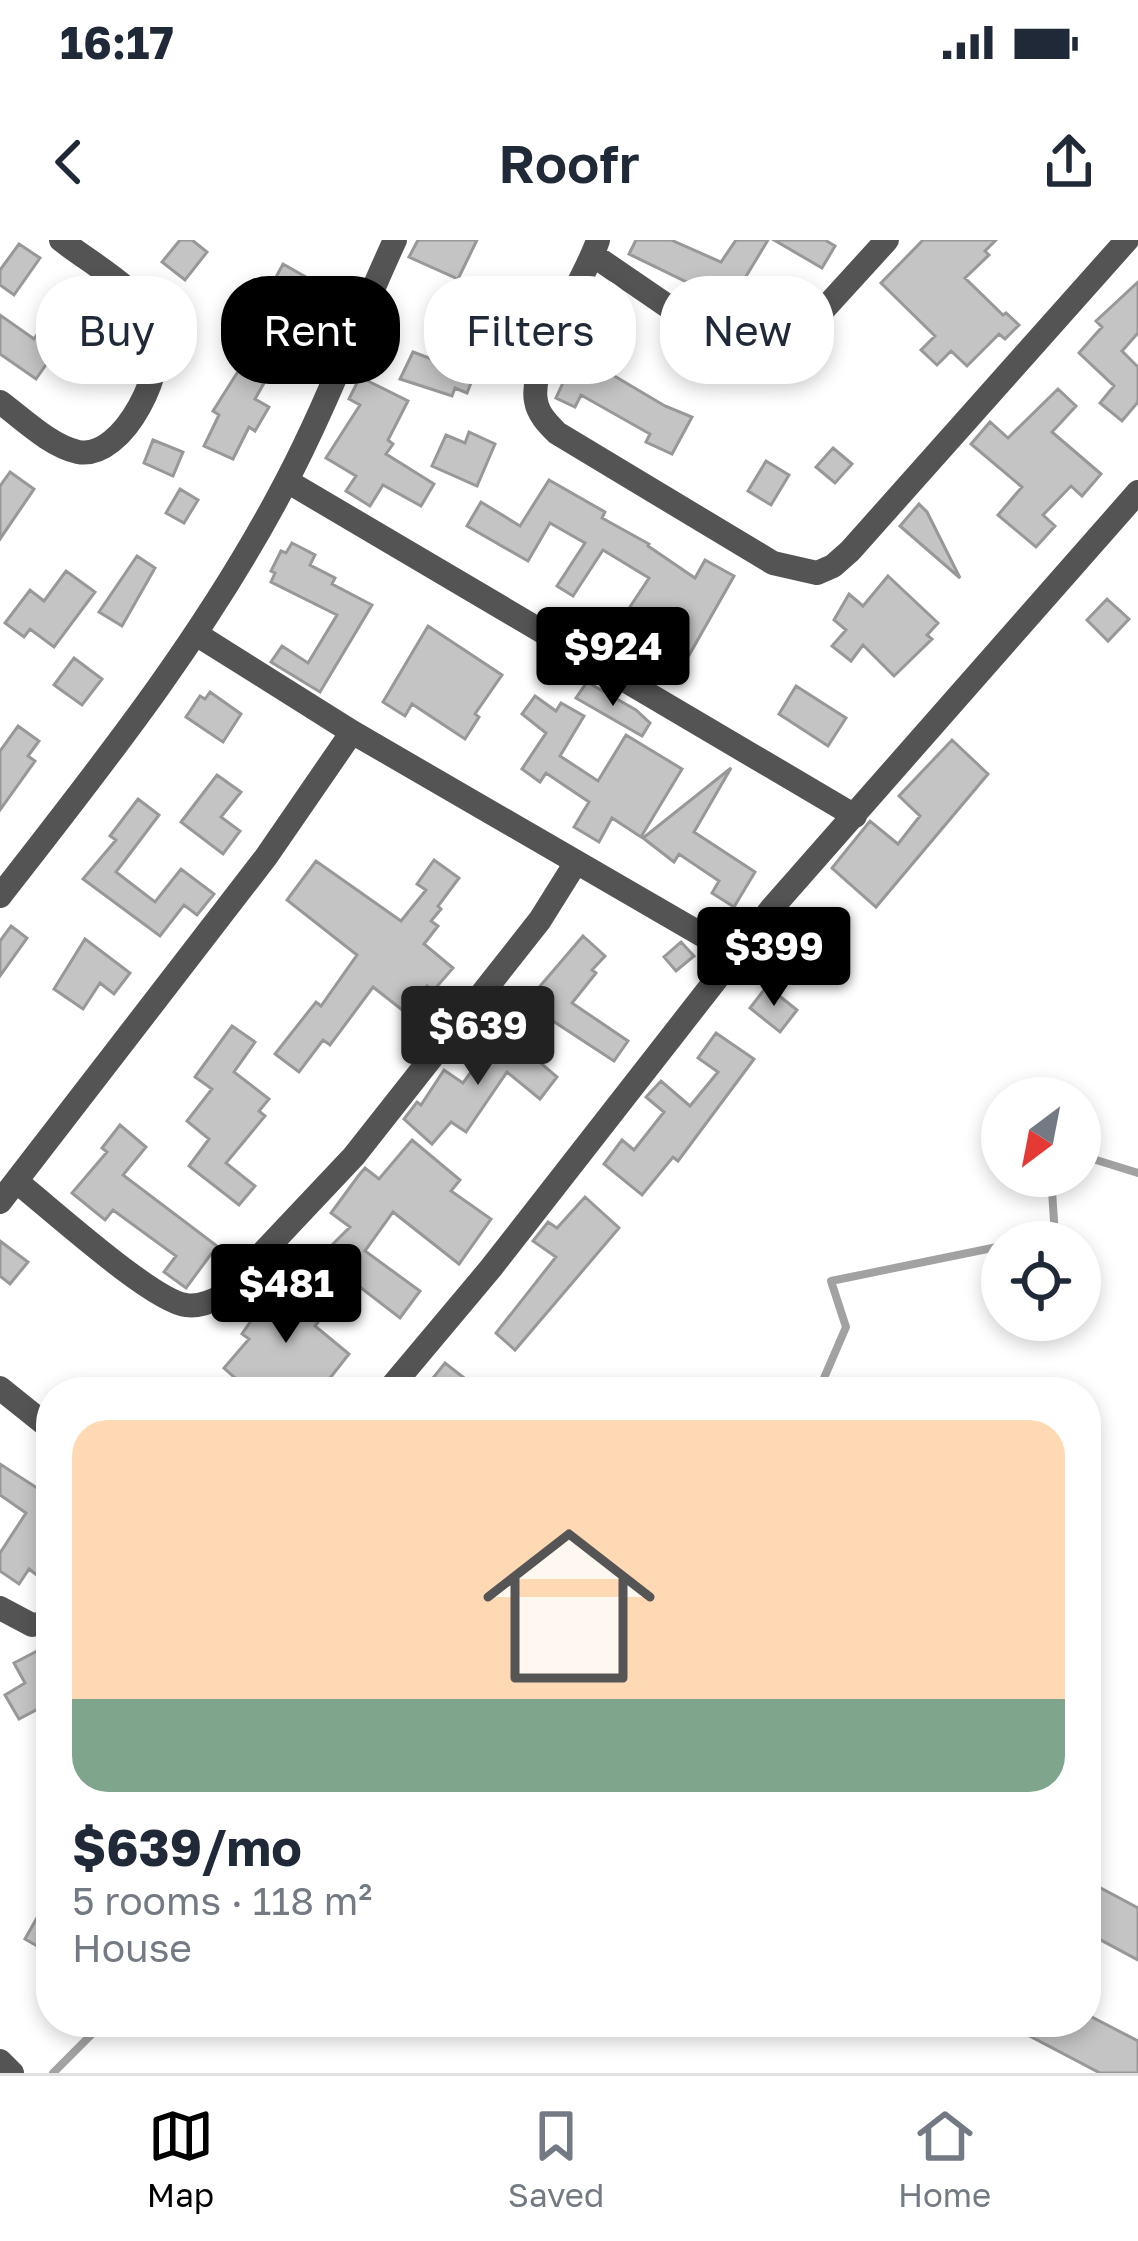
<!DOCTYPE html>
<html lang="en">
<head>
<meta charset="utf-8">
<style>
  body { margin:0; font-family:"Golos Text",sans-serif; background:#f2f2f3; color:#1f2937; height:100vh; display:flex; flex-direction:column; font-size:45px; white-space:nowrap }
  * { box-sizing:border-box; margin:0 }
  p { font-size:39px; color:#747a83 }
  .icon { flex:none; width:66px; height:66px; fill:none; stroke:currentColor; stroke-width:2; stroke-linecap:round; stroke-linejoin:round }
  .map { position:relative; flex:1; overflow:hidden }
  .panel { position:absolute; left:36px; top:1137px; width:1065px; height:660px; display:flex; flex-direction:column; background:#fff; border-radius:48px; box-shadow:0 6px 18px #0003 }
  .panel>* { flex:none }
  .banner { position:absolute; left:36px; top:36px; width:1068px; height:108px; display:flex; gap:24px }
  .needle { width:78px; rotate:212deg }
  .buttons { position:absolute; left:981px; top:837px; display:grid; gap:24px }
  .buttons a { display:grid; place-items:center; width:120px; height:120px; border-radius:50%; background:#fff; box-shadow:0 6px 18px #0003; font-size:60px }
  .price { position:absolute; translate:-50% -102px; padding:0 27px; border-radius:12px; background:#000; color:#fff; font-size:39px; line-height:78px; filter:drop-shadow(0 3px 6px #0008) }
  .price::after { content:''; position:absolute; left:50%; top:72px; width:36px; height:27px; margin-left:-18px; background:inherit; clip-path:polygon(0 0,100% 0,50% 100%) }
  .price.selected { background:#222; color:#fff }
  ul { padding:0; list-style:none }
  li { display:grid; align-content:center; gap:24px; height:636px; padding:0 36px }
  li span { display:grid; place-items:center; height:372px; border-radius:36px; color:#555 }
  li>.icon { margin-inline-start:auto }
  span .icon { width:216px; height:216px; fill:#fffc; stroke-width:1 }
  li b { font-size:51px }
  .pill { padding:0 42px; border-radius:48px; background:#fff; box-shadow:0 6px 18px #0003; font-size:42px; line-height:108px }
  .pill.selected { background:#000; color:#fff }
  .status { display:flex; justify-content:space-between; align-items:center; height:84px; padding:0 60px; background:#fff; direction:ltr }
  .status svg { height:33px; fill:currentColor }
  header { display:flex; justify-content:space-between; align-items:center; height:156px; padding:0 36px; background:#fff; font-size:54px; font-weight:600 }
  .tabs { display:flex; justify-content:space-around; align-items:center; height:168px; border-top:3px solid #e0e1e3; background:#fff; font-size:33px; color:#747a83 }
  .tabs a { display:grid; justify-items:center; gap:6px }
  .tabs .selected { color:#000 }
  .map>svg:first-child { display:block }
  .lines { fill:none; stroke-linecap:round; stroke-linejoin:round }
  .stream { stroke:#a2a2a2; stroke-width:8 }
  .building { fill:#c4c4c4; stroke:#989898; stroke-width:3 }
  .minor { stroke:#545454; stroke-width:24 }
</style>
</head>
<body>
<div class="status"><b>16:17</b><svg viewBox="0 0 49 12"><path d="M0 12V9h3v3zM5 12V6h3v6zM10 12V3h3v9zM15 12V0h3v12zM26 1h20v11H26zM47 4h2v5h-2z"/></svg></div>
<header><svg class="icon" aria-label="back" viewBox="0 0 24 24"><path d="M15 5l-7 7 7 7"/></svg>Roofr<svg class="icon" aria-label="share" viewBox="0 0 24 24"><path d="M12 15V3M7 8l5-5 5 5M5 13v7h14v-7"/></svg></header>
<div class="map">
<svg width="1138" height="1833" viewBox="0 0 1138 1833">
  <rect width="100%" height="100%" fill="#fff"/>
  <g class="lines">
    <!-- stream -->
    <path class="stream" d="M1080 915 1138 933
      M1024 1002 1055 996 1051 936
      M809 1152H818L846 1087 831 1041 1002 1006
      M53 1833 104 1782"/>
  </g>
  <!-- building -->
  <path class="building" d="M180 0H192L207 12 185 40 162 22Z
    M418 0H477L458 39 409 17Z
    M636 0H671L721 22 736 0H768L745 38 774 55 758 82 728 65 720 79 703 69 711 55 707 52 629 14Z
    M774 0H825L835 6 822 28Z
    M923 0H996L985 11 989 15 965 38 1003 75 1006 73 1019 85 1005 99 999 94 967 126 951 111 937 125 921 110 935 96 881 43Z
    M19 4 40 18 14 55 0 45V30Z
    M283 24 327 49 309 80 266 56Z
    M1138 42V93L1122 111 1138 127V162L1122 181 1100 163 1114 146 1079 113 1102 87 1096 81Z
    M480 58 520 77 508 102 468 82Z
    M60 63 80 76 36 139 0 114V75L34 99Z
    M413 112 474 135 467 153 455 148 452 156 400 139Z
    M584 118 665 166 692 177 672 214 646 202 650 194 581 155 575 167 556 158 567 134 575 137Z
    M244 122 268 136 255 159 269 167 255 191 249 187 233 219 204 206 219 175 213 171Z
    M360 137 408 161 388 200 393 204 386 214 434 244 421 266 383 245 370 266 346 251 356 236 326 218 360 165 349 159Z
    M1058 149 1076 166 1052 192 1101 234 1082 256 1071 246 1043 275 1055 286 1036 307 998 275 1022 247 971 204 990 182 1008 198Z
    M469 192 495 204 477 246 432 226 446 195 465 203Z
    M153 200 183 212 173 236 144 223Z
    M833 208 852 224 835 243 816 227Z
    M766 221 789 235 771 265 748 251Z
    M10 232 34 249 0 299V246Z
    M549 240 605 272 602 278 649 304 648 306 695 338 705 320 734 336 684 424 620 382 649 338 603 310 573 356 557 346 585 303 550 283 528 321 467 286 481 262 520 286Z
    M180 249 198 260 184 283 166 273Z
    M919 264 927 272 960 338 900 286Z
    M292 303 315 315 310 325 335 338 332 344 372 365 320 452 271 422 282 406 308 423 337 375 271 342 275 333 271 331 281 311 286 313Z
    M137 316 155 328 122 386 99 372Z
    M66 331 95 352 54 407 30 389 24 397 5 383 30 350 44 361Z
    M888 336 938 383 927 395 932 399 894 436 863 405 851 421 832 406 846 390 834 380 849 354 863 366Z
    M1107 359 1129 379 1108 401 1087 380Z
    M428 386 502 435 475 474 479 477 465 499 412 464 405 476 383 462Z
    M74 418 102 439 82 465 54 445Z
    M587 442 636 470 650 483 642 496 576 458Z
    M796 446 846 478 828 506 779 474Z
    M210 452 241 474 223 502 186 477 200 456 205 459Z
    M535 456 556 471 561 463 584 476 560 516 598 541 626 495 682 529 641 597 612 578 599 602 574 587 589 562 546 533 540 542 522 529 546 493 522 474Z
    M18 486 39 501 28 516 35 521 0 570V511Z
    M952 500 988 534 876 667 832 628 870 581 898 604 920 576 899 556Z
    M731 528 694 592 755 632 734 667 712 653 719 641 679 614 674 622 643 598Z
    M217 535 241 552 221 577 240 591 223 614 181 582Z
    M138 559 159 575 116 632 155 662 181 629 214 654 197 675 184 665 160 696 83 639 116 600 110 596Z
    M434 620 459 638 438 666 441 669 431 681 438 686 424 704 453 728 433 751 427 746 406 773 373 747 330 805 323 800 299 832 275 814 316 762 321 766 357 715 287 660 316 621 401 681 426 650 417 644Z
    M804 675 844 708 820 736 781 703Z
    M11 686 27 698 0 736V701Z
    M583 696 605 716 592 730 596 733 572 763 628 801 614 821 553 781 529 759Z
    M85 699 130 733 114 754 100 743 83 769 54 749Z
    M681 702 694 716 676 731 664 717Z
    M767 746 797 770 780 792 750 768Z
    M232 786 255 802 234 832 269 859 259 871 265 876 226 923 255 946 239 965 189 926 209 899 187 881 212 849 195 837Z
    M502 790 557 837 540 859 507 832 466 892 451 882 432 904 404 879 417 862 421 865 444 830 463 843Z
    M716 793 754 819 678 921 673 917 642 955 604 924 622 900 634 910 664 872 646 857 661 841 690 866 718 832 698 818Z
    M120 885 146 907 123 935 217 1006 186 1048 164 1032 176 1016 113 970 105 980 72 953 107 912 102 908Z
    M412 900 460 940 451 951 491 979 459 1024 393 972 365 1011 420 1051 400 1078 361 1048 327 1010 350 987 331 973 359 935 365 928 379 939Z
    M585 957 619 988 515 1110 496 1093 556 1017 533 1001 548 982 557 988Z
    M0 1001 28 1022 10 1044 0 1036Z
    M282 1036 326 1072 315 1086 349 1114 319 1152H251L224 1128 249 1099 242 1094Z
    M445 1123 482 1152H440L429 1143Z
    M0 1224 51 1257V1346L29 1329 19 1344 0 1331V1313L26 1273 0 1255Z
    M41 1409 51 1426V1462L19 1479 5 1455 25 1443 14 1423Z
    M1097 1646 1138 1668V1720L1086 1692V1666Z
    M51 1653V1714L25 1699Z
    M1086 1774 1138 1801V1833H1100L1003 1782H1086Z"/>
  <g class="lines">
    <!-- minor -->
    <path class="minor" d="M598 0C585 41 528 123 536 161 538 174 548 184 557 193L773 323 817 333 833 326 850 311 1127 0
      M593 15 685 78 741 110 758 113 794 102 887 0
      M0 162C22 178 50 206 78 212 124 221 170 124 155 86 141 49 91 24 61 0
      M287 241 855 576
      M196 394 352 492 735 714
      M0 656C103 524 208 392 286 242 327 164 358 80 395 0
      M17 942C49 967 152 1061 186 1065 198 1067 211 1062 222 1056L354 916 540 680 575 624
      M0 962 266 617 352 492
      M0 1148 51 1189
      M387 1152 491 1028 772 668 1138 252
      M0 1368 32 1385 51 1382
      M0 1821 12 1833"/>
  </g>
</svg>
<div class="buttons">
<a><svg class="needle" viewBox="-14 -14 28 28"><path d="M0-13l5 13h-10z" fill="#e53935"/><path d="M0 13l5-13h-10z" fill="#747a83"/></svg></a>
<a><svg class="icon" aria-label="locate" viewBox="0 0 24 24"><circle cx="12" cy="12" r="6"/><path d="M12 2v4M12 18v4M2 12h4M18 12h4"/></svg></a>
</div>
<b class="price" style="left:613px;top:469px">$924</b>
<b class="price" style="left:774px;top:769px">$399</b>
<b class="price selected" style="left:478px;top:848px">$639</b>
<b class="price" style="left:286px;top:1106px">$481</b>
<div class="banner">
<a class="pill">Buy</a>
<a class="pill selected">Rent</a>
<a class="pill">Filters</a>
<a class="pill">New</a>
</div>
<section class="panel">
<ul>
<li><span style="background:linear-gradient(#ffd9b3 75%,#7fa58c 0)"><svg class="icon" aria-label="home" viewBox="0 0 24 24"><path d="M3 11l9-7 9 7M6 9v11h12V9"/></svg></span><div><b>$639/mo</b><p>5 rooms · 118 m²</p><p>House</p></div></li>
</ul>
</section>
</div>
<nav class="tabs">
<a class="selected"><svg class="icon" aria-label="map" viewBox="0 0 24 24"><path d="M3 6l6-2 6 2 6-2v14l-6 2-6-2-6 2zM9 4v14M15 6v14"/></svg>Map</a>
<a><svg class="icon" aria-label="saved" viewBox="0 0 24 24"><path d="M7 4h10v16l-5-4-5 4z"/></svg>Saved</a>
<a><svg class="icon" aria-label="home" viewBox="0 0 24 24"><path d="M3 11l9-7 9 7M6 9v11h12V9"/></svg>Home</a>
</nav>
</body>
</html>
